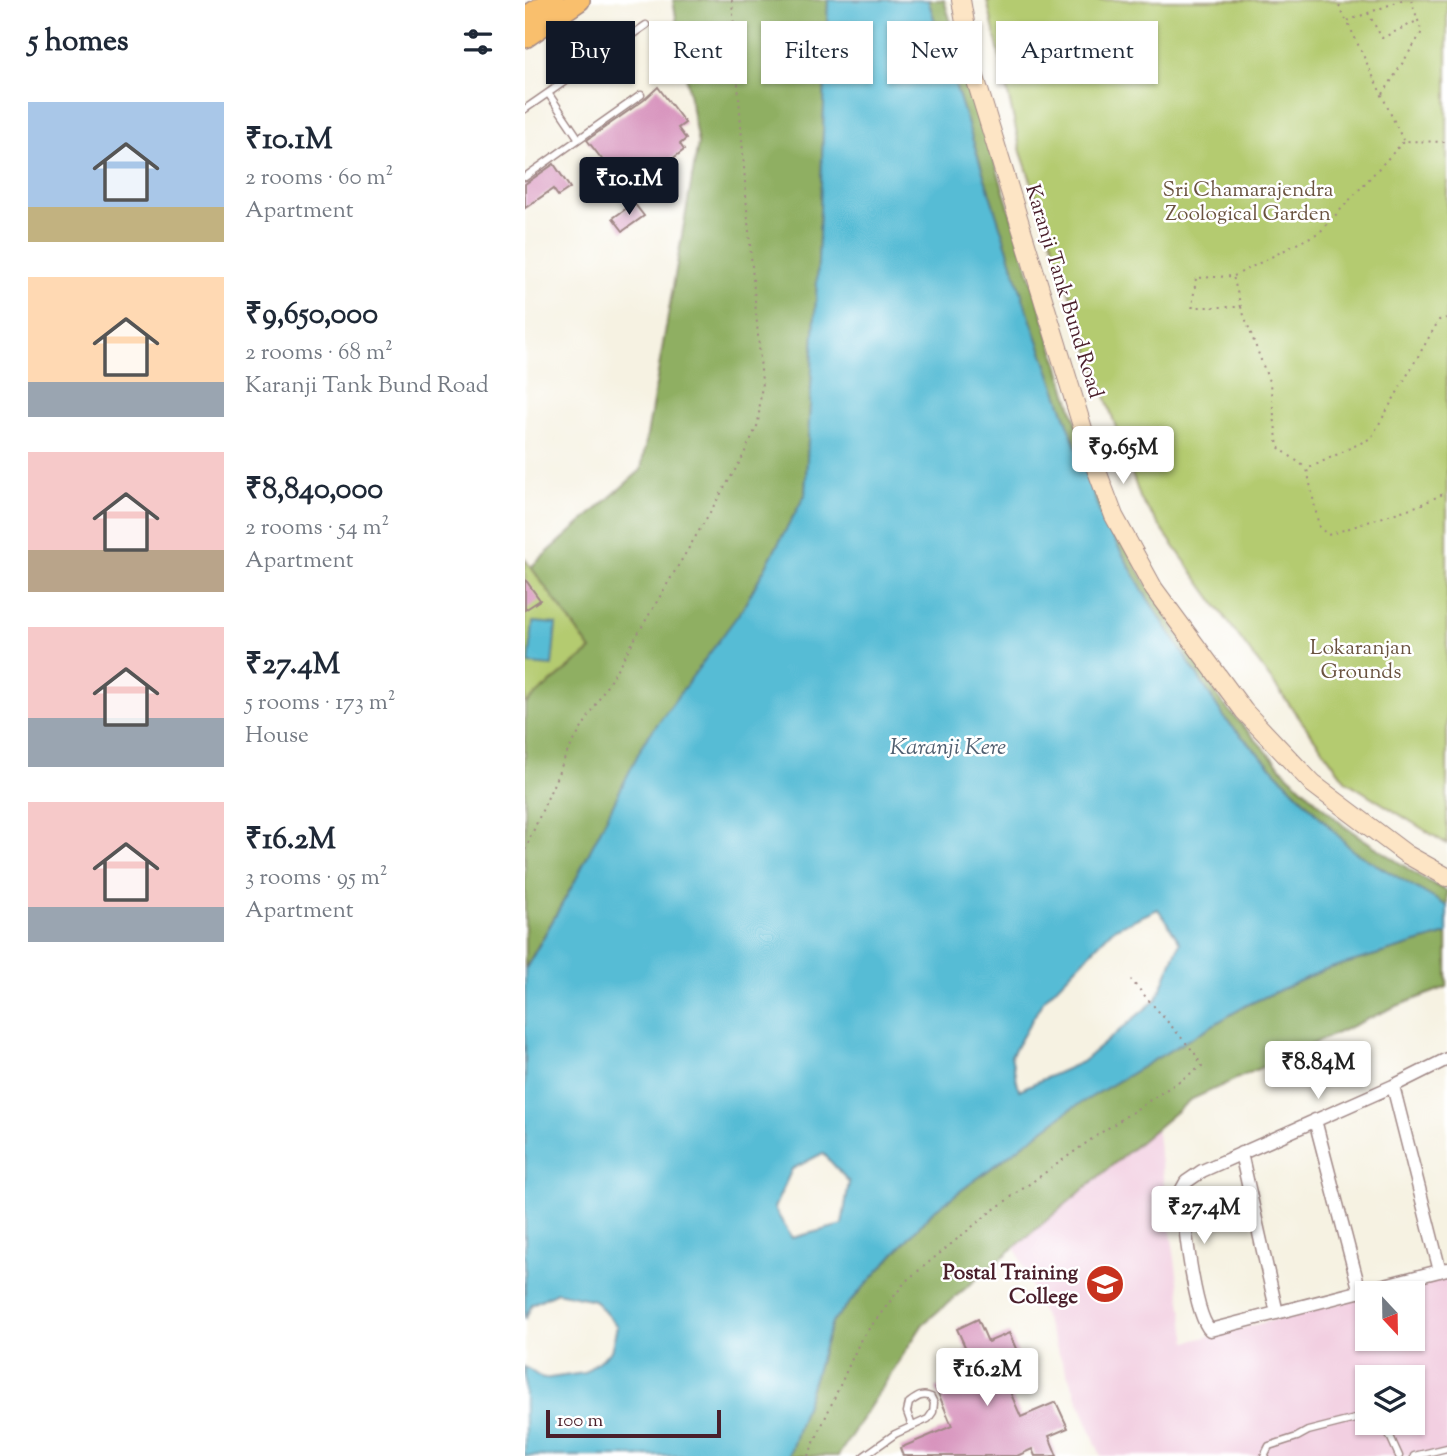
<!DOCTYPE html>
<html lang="en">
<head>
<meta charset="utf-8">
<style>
  body { margin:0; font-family:"Sorts Mill Goudy",serif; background:#f6f6f7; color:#1f2937; height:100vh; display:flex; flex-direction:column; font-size:26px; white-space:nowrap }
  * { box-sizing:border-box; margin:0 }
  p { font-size:23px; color:#747a83 }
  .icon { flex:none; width:38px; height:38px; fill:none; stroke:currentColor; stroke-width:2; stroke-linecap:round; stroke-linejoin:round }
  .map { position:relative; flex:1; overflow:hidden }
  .drawer { display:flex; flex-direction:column; background:#fff; width:525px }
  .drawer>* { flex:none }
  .banner { position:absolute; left:21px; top:21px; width:665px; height:63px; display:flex; gap:14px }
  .needle { width:46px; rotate:158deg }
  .fabs { position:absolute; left:830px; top:1281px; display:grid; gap:14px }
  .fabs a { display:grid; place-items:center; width:70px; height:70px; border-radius:0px; background:#fff; box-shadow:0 2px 5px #0004; font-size:35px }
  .scale { position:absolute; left:21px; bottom:18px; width:175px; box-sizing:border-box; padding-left:7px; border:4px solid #4a1f2b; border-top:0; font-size:19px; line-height:24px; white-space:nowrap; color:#4a1f2b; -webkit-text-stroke:5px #fff; paint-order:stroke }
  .price { position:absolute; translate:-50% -60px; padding:0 16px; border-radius:7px; background:#fff; color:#222; font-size:23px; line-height:46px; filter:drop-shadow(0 2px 4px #0008) }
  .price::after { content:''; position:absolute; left:50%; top:42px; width:21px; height:16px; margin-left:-10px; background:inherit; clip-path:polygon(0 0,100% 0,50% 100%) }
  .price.selected { background:#111827; color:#fff }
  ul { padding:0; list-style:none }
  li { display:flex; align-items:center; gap:21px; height:175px; padding:0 28px }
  li span { display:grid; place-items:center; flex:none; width:196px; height:140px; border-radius:0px; color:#555 }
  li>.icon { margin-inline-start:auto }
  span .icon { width:84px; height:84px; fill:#fffc; stroke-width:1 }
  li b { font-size:30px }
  h2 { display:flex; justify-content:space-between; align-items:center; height:84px; padding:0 28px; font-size:30px }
  .pill { padding:0 24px; border-radius:0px; background:#fff; box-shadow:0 2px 5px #0004; font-size:24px; line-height:63px }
  .pill.selected { background:#111827; color:#fff }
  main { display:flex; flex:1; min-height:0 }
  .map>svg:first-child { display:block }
  .built { fill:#f2cfe1; fill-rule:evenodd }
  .green { fill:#b4cb70; stroke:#7f754e; stroke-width:2 }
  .forest { fill:#8faf62; stroke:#6c6746; stroke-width:2 }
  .water { fill:#57bcd5; stroke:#506e80; stroke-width:2; fill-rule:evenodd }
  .building { fill:#d792bc }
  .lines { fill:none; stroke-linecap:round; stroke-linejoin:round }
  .lane-casing { stroke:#a08886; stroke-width:9 }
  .street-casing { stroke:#a08886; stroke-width:15 }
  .secondary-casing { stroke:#a08886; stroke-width:20 }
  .primary-casing { stroke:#a08886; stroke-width:24 }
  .path { stroke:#a08886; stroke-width:2; stroke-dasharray:2 5; stroke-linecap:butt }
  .lane { stroke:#fff; stroke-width:6 }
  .street { stroke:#fff; stroke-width:12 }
  .secondary { stroke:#fde5c5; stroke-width:18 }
  .primary { stroke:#f9bf6d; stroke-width:21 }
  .labels { text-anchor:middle; stroke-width:5; stroke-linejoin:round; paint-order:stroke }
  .park-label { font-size:21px; fill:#6a5340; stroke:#fff }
  .street-label { font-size:21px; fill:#4a1f2b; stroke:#fff }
  .poi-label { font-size:21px; font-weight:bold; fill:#4a1f2b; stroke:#fff; text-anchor:end }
  .water-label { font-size:23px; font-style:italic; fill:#4f5e6f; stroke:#fff }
</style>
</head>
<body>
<main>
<section class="drawer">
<h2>5 homes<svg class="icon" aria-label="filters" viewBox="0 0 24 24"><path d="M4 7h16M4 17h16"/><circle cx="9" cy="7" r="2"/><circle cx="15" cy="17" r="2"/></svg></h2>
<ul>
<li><span style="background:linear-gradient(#a9c7e8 75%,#c2b280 0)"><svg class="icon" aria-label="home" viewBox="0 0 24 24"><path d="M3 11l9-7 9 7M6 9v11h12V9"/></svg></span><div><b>₹10.1M</b><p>2 rooms · 60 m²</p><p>Apartment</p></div></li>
<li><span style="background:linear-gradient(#ffd9b3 75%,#9aa5b1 0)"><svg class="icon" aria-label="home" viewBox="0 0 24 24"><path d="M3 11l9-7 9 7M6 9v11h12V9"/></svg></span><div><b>₹9,650,000</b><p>2 rooms · 68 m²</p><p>Karanji Tank Bund Road</p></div></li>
<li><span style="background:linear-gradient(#f6c9c9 70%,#b9a48a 0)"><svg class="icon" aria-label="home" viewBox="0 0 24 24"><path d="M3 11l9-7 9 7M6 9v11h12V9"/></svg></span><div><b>₹8,840,000</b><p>2 rooms · 54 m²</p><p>Apartment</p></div></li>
<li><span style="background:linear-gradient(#f6c9c9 65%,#9aa5b1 0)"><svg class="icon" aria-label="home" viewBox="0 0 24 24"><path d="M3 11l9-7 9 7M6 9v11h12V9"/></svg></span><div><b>₹27.4M</b><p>5 rooms · 173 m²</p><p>House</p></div></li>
<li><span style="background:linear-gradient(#f6c9c9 75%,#9aa5b1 0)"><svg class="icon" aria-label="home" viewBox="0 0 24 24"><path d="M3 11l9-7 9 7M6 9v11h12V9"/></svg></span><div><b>₹16.2M</b><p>3 rooms · 95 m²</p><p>Apartment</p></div></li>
</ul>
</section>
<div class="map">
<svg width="922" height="1456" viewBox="0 0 922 1456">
  <rect width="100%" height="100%" fill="#fff"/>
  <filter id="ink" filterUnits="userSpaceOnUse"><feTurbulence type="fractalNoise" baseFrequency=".0143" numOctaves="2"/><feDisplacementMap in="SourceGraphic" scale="14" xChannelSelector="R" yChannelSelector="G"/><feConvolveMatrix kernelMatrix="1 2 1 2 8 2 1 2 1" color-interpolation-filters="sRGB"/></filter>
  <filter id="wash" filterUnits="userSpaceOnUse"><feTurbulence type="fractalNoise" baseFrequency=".00686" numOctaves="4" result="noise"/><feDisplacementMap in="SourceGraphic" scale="28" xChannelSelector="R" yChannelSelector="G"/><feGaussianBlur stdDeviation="1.57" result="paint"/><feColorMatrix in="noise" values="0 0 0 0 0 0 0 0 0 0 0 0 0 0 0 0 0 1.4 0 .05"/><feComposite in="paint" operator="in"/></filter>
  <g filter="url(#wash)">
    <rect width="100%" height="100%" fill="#f6f2e2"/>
    <!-- built -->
    <path class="built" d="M631 1128 662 1342 842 1296V1339H887V1293H853L922 1276V1456H576L490 1246ZM842 1377H887V1423H842Z"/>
    <!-- green -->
    <path class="green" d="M462 0H922V844L821 781 709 630 616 500 496 152Z
      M0 559 66 650 0 704Z"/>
    <!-- forest -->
    <path class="forest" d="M148 0H303L293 262 280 495 218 608 50 881 0 969V704L66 650 6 567 116 470 173 144Z
      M403 0H419L579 511 626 591 697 703 763 775 819 826 900 880 922 891V906L828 851 701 720 621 596 576 516 500 304Z
      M922 934V987L869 1007 665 1100 398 1324 313 1456H264L307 1322 407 1212 546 1109 722 1005 799 970Z"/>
    <!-- water -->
    <path class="water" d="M303 0H403L500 304 576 516 621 596 701 720 828 851 922 906V934L799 970 722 1005 546 1109 407 1212 307 1322 264 1456H0V1367L18 1379 59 1373 86 1351 92 1326 69 1300 32 1292 7 1304 0 1320V970L50 881 119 742 218 608 280 495 293 262ZM633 909 655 942 632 999 557 1062 494 1090 486 1056 518 1001 588 929ZM298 1153 324 1182 317 1225 267 1238 249 1208 267 1169Z
      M8 622 31 624 27 666 4 664Z"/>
    <g id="blocks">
      <!-- building -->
      <path class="building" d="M133 87 160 123 153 128 161 139 155 144 159 150 115 183 110 176 103 181 89 163 83 167 62 140 119 100Z
        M29 164 45 188 33 196 28 189 0 208V184Z
        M109 203 119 216 98 231 88 218Z
        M0 579 15 600 0 610Z
        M453 1319 463 1342 484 1333 493 1353 472 1362 496 1417 531 1402 543 1428 524 1436 532 1456H510L507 1449 492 1456H378L375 1448 427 1426 411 1388 433 1378 424 1358 442 1351 432 1329Z"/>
    </g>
  </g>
  <g filter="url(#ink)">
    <use href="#blocks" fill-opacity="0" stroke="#a08886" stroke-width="2"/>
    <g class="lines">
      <defs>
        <path id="lane" d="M23 93 54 139
          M0 109 121 25
          M0 177 116 95
          M859 1423 874 1456
          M339 1456 370 1434 403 1419 408 1412 409 1403 406 1397C397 1393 392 1397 384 1403L382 1412 387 1426
          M739 1456 744 1446 772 1437 783 1431 842 1416
          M889 1456 922 1448"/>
        <path id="street" d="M922 1059 868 1086 677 1171 661 1182 656 1191C659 1217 668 1313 685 1330L922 1269
          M868 1086 915 1271
          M790 1120 835 1292
          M716 1153 752 1313"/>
        <path id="secondary" d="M436 0 449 74 566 455 589 516 629 589 719 711 788 784 881 854 922 877"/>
        <path id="primary" d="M0 18 28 0
          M0 37 54 0"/>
      </defs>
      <!-- lane casing -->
      <use href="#lane" class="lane-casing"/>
      <!-- street casing -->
      <use href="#street" class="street-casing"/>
      <!-- secondary casing -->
      <use href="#secondary" class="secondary-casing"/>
      <!-- primary casing -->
      <use href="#primary" class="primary-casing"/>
      <!-- path -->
      <path class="path" d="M811 0 821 20
        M877 0 822 21 878 140
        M843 13 857 38 892 21
        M858 94 897 32 886 0
        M709 276 795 232 879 141 922 142
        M716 307 708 276 671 278 667 307H716L745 384 753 447 781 468
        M922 318 914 320 846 438 782 469 794 527 803 535 895 505 922 492
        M0 850 42 753 216 460 233 424 237 382 222 209 207 0
        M283 1456 336 1339 381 1281 464 1213 571 1136 677 1066 669 1052 606 980"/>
      <!-- lane -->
      <use href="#lane" class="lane"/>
      <!-- street -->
      <use href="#street" class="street"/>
      <!-- secondary -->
      <use href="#secondary" class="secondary"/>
      <!-- primary -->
      <use href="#primary" class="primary"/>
    </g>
  </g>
  <!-- icons -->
  <defs>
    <symbol id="university-disc" viewBox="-11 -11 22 22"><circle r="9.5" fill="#c8321e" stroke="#fff"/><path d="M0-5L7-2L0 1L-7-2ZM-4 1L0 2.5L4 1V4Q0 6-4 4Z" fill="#fff"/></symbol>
  </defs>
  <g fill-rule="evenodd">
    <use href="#university-disc" x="558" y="1262" width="44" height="44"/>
  </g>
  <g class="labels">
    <!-- park labels -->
    <g class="park-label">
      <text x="723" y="196">Sri Chamarajendra<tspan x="723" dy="24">Zoological Garden</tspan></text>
      <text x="836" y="654">Lokaranjan<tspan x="836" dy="24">Grounds</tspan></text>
    </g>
    <!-- street labels -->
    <g class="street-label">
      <text transform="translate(540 291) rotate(73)" y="7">Karanji Tank Bund Road</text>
    </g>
    <!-- poi labels -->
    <g class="poi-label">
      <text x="553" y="1279">Postal Training<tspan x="553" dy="24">College</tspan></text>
    </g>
    <!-- water labels -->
    <g class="water-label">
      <text x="423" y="754">Karanji Kere</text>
    </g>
  </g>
</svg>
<div class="fabs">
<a><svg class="needle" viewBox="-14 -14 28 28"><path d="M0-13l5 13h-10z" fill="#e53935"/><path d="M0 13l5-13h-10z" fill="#747a83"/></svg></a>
<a><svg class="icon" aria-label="layers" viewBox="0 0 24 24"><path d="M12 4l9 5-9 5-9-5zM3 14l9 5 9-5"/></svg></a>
</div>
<div class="scale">100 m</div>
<b class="price selected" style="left:104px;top:217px">₹10.1M</b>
<b class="price" style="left:598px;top:486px">₹9.65M</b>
<b class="price" style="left:793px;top:1101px">₹8.84M</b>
<b class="price" style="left:679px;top:1246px">₹27.4M</b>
<b class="price" style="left:462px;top:1408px">₹16.2M</b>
<div class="banner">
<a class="pill selected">Buy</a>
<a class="pill">Rent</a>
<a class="pill">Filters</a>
<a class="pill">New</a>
<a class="pill">Apartment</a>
</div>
</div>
</main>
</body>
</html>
